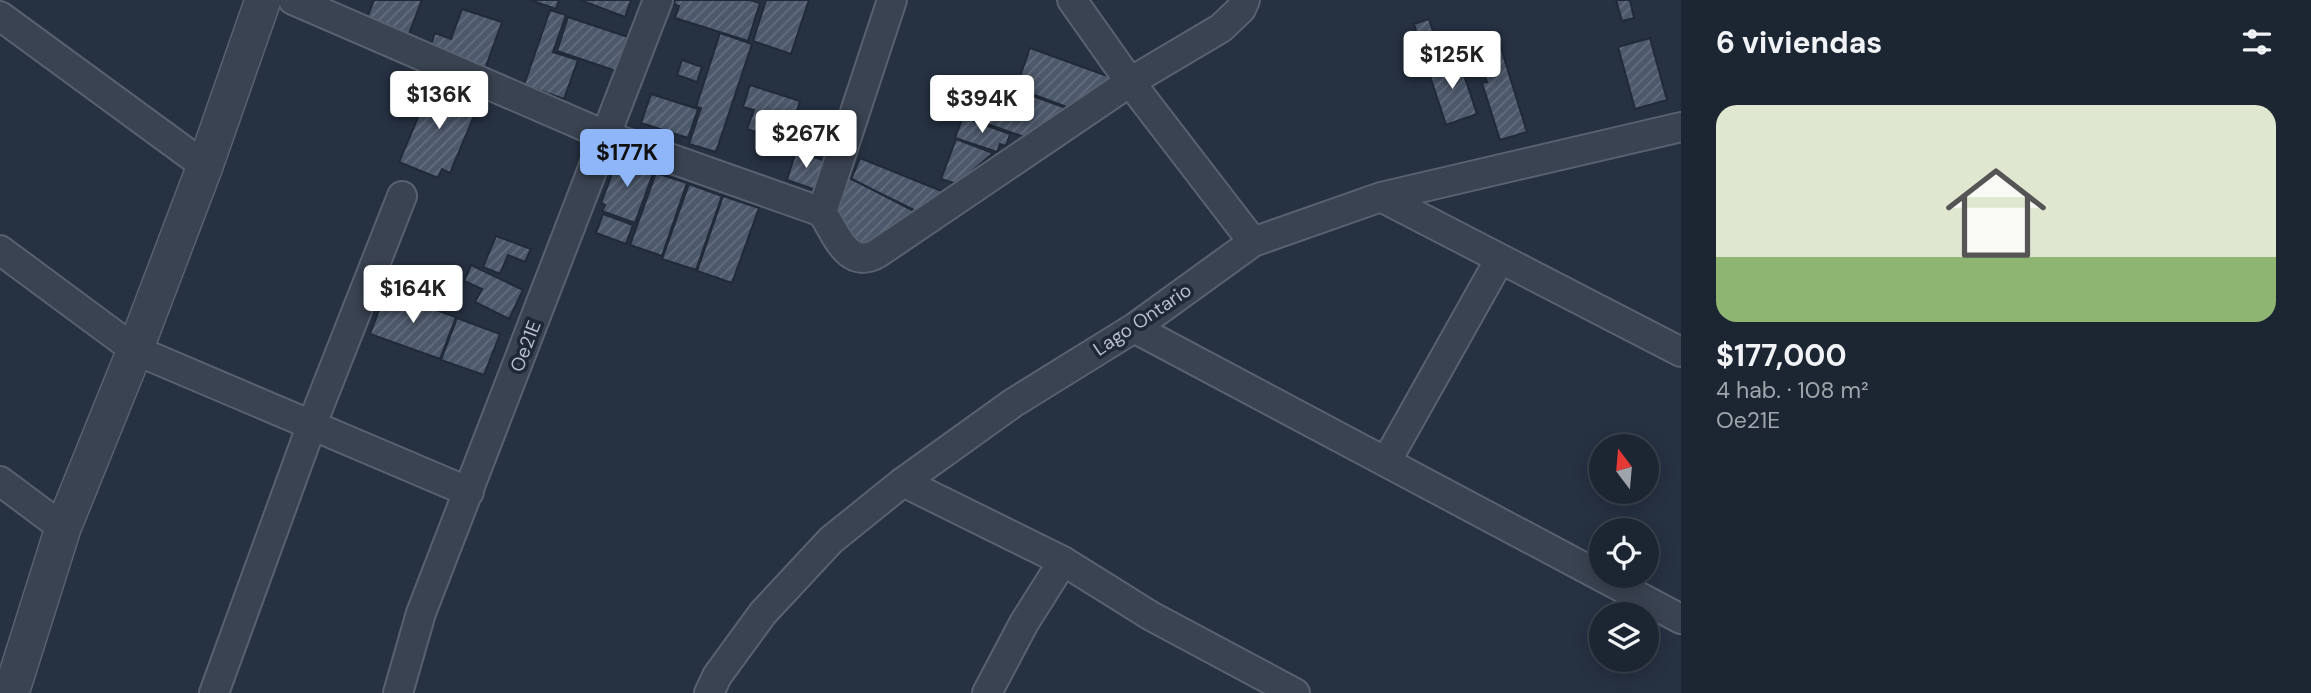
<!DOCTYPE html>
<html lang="es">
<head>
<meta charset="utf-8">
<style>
  body { margin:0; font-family:"DM Sans",sans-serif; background:#252d3a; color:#f1f3f6; height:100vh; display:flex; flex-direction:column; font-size:26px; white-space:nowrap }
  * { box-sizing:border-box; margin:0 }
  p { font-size:23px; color:#a0a5ac }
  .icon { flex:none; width:38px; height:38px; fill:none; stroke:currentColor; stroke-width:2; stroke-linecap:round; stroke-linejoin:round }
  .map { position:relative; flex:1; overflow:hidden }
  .details { display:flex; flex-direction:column; background:#1c2532; width:630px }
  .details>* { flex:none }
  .needle { width:46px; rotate:344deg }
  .fabs { position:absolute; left:1589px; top:434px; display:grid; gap:14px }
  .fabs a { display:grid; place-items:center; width:70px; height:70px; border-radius:50%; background:#1c2532; box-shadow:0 4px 18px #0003,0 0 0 2px #3a424d; font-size:35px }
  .price { position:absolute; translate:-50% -60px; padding:0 16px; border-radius:7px; background:#fff; color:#222; font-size:23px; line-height:46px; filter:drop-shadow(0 2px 4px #0008) }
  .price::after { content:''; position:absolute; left:50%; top:42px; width:21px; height:16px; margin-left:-10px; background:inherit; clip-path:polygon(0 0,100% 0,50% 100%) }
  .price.active { background:#8eb6f9; color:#111 }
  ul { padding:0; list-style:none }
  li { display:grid; align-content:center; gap:14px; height:371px; padding:0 35px }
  li span { display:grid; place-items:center; height:217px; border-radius:21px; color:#555 }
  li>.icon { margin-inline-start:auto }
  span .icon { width:126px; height:126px; fill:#fffc; stroke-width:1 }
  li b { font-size:30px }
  h2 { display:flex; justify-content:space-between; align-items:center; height:84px; padding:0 35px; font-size:30px }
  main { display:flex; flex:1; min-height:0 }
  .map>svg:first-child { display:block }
  .building { fill:url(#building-hatch); stroke:#212a39; stroke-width:2 }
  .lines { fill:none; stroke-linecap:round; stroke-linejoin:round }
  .minor-casing { stroke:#58616f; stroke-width:32 }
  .tertiary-casing { stroke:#58616f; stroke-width:38 }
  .minor { stroke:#3a4351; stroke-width:28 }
  .tertiary { stroke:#3a4351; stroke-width:35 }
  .labels { text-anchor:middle; stroke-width:7; stroke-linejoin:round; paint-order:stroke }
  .street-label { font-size:19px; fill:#b7becb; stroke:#1f2837 }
</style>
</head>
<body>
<main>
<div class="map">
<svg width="1681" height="693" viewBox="0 0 1681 693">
  <defs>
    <pattern id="building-hatch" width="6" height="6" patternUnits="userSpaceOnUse" patternTransform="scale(1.75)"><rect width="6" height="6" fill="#4c586b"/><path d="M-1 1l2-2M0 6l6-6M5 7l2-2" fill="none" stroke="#646e7f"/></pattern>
  </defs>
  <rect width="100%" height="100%" fill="#263142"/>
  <!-- building -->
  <path class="building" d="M374 0H422L408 36 364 26Z
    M530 0H559L556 9Z
    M580 0H631L625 17Z
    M675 0H750L760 3 748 41 675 18 679 6 674 4Z
    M766 0H809L791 54 753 41Z
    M1616 0H1630L1634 18 1622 21Z
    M462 9 502 22 485 69 429 50 435 33 451 39Z
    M550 10 566 15 553 52 578 60 564 99 524 85Z
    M568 17 634 39 622 73 557 51Z
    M1429 19 1439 50 1423 55 1414 24Z
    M720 33 752 44 716 152 689 144 701 108 696 107Z
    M1497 35 1527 132 1500 140 1482 83 1487 82 1474 42Z
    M1650 38 1667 100 1635 109 1618 47Z
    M1030 48 1113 78 1072 109 1016 88Z
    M1458 57 1477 114 1446 125 1427 67Z
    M682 60 702 67 697 82 677 75Z
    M973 75 1072 110 1027 138 959 114Z
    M433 82 480 102 450 173 442 169 438 178 399 162Z
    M750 85 800 101 787 142 747 129 754 110 743 107Z
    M651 94 698 109 688 138 641 123Z
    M963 117 1010 134 1006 146 1000 144 997 152 955 138Z
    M822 133 835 138 829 157 815 152Z
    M956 139 993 153 957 184 941 179Z
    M796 151 826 161 816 190 787 180Z
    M619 156 655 168 635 223 602 211 605 205 601 203Z
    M860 158 944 192 918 212 851 179Z
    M656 173 687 183 662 256 630 245Z
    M848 177 914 211 865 246 852 239 832 209Z
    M689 184 722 196 696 270 662 259Z
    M723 196 759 208 732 283 697 271Z
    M603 214 633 225 626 244 596 233Z
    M496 236 531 249 525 262 508 255 500 274 483 267Z
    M471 265 523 290 509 319 475 302 482 289 464 281Z
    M386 292 456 317 440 359 370 334Z
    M457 318 500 334 484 375 441 360Z"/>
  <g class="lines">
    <defs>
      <path id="minor" d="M293 0 607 136 822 212
        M892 0 822 212C836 234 848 271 878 253L1130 82 1221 28 1241 9 1245 0
        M1072 0 1130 82 1253 242
        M0 16 205 166
        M1381 197 1681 352
        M0 250 135 350 469 492
        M1134 328 1681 619
        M1386 462 1500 259
        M0 481 63 528
        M903 482 1063 561 1151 616 1295 693
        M214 693 312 424 402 196
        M398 693 421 613 658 0
        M709 693 717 676 763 613 831 540 903 482 1013 403 1134 328 1253 242 1381 197 1681 127
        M987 693 1024 623 1063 561"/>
      <path id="tertiary" d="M11 693 63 528 135 350 205 166 263 0"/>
    </defs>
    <!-- minor casing -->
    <use href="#minor" class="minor-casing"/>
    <!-- tertiary casing -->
    <use href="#tertiary" class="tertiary-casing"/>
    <!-- minor -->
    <use href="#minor" class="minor"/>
    <!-- tertiary -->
    <use href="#tertiary" class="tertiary"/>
  </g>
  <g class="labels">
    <!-- street labels -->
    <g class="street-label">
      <text transform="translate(1142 319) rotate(-34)" y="7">Lago Ontario</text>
      <text transform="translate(525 346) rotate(-69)" y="7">Oe21E</text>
    </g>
  </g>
</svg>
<div class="fabs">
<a><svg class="needle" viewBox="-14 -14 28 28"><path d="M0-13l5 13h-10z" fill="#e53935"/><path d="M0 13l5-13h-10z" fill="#a0a5ac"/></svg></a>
<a><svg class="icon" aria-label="locate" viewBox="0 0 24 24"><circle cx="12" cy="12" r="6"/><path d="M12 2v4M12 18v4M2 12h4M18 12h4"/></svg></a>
<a><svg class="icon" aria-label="layers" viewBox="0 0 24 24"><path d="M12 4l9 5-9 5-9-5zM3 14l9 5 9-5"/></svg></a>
</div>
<b class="price" style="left:1452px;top:91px">$125K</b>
<b class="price" style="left:439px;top:131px">$136K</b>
<b class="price" style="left:982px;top:135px">$394K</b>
<b class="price" style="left:806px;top:170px">$267K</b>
<b class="price active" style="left:627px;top:189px">$177K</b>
<b class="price" style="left:413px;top:325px">$164K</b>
</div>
<section class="details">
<h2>6 viviendas<svg class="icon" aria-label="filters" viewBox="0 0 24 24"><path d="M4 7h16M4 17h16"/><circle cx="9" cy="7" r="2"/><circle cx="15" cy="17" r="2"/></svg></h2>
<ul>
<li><span style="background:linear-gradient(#dfe7d0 70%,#8fb573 0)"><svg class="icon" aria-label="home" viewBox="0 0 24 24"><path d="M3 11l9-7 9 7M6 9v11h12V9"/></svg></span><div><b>$177,000</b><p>4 hab. · 108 m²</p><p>Oe21E</p></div></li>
</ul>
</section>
</main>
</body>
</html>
